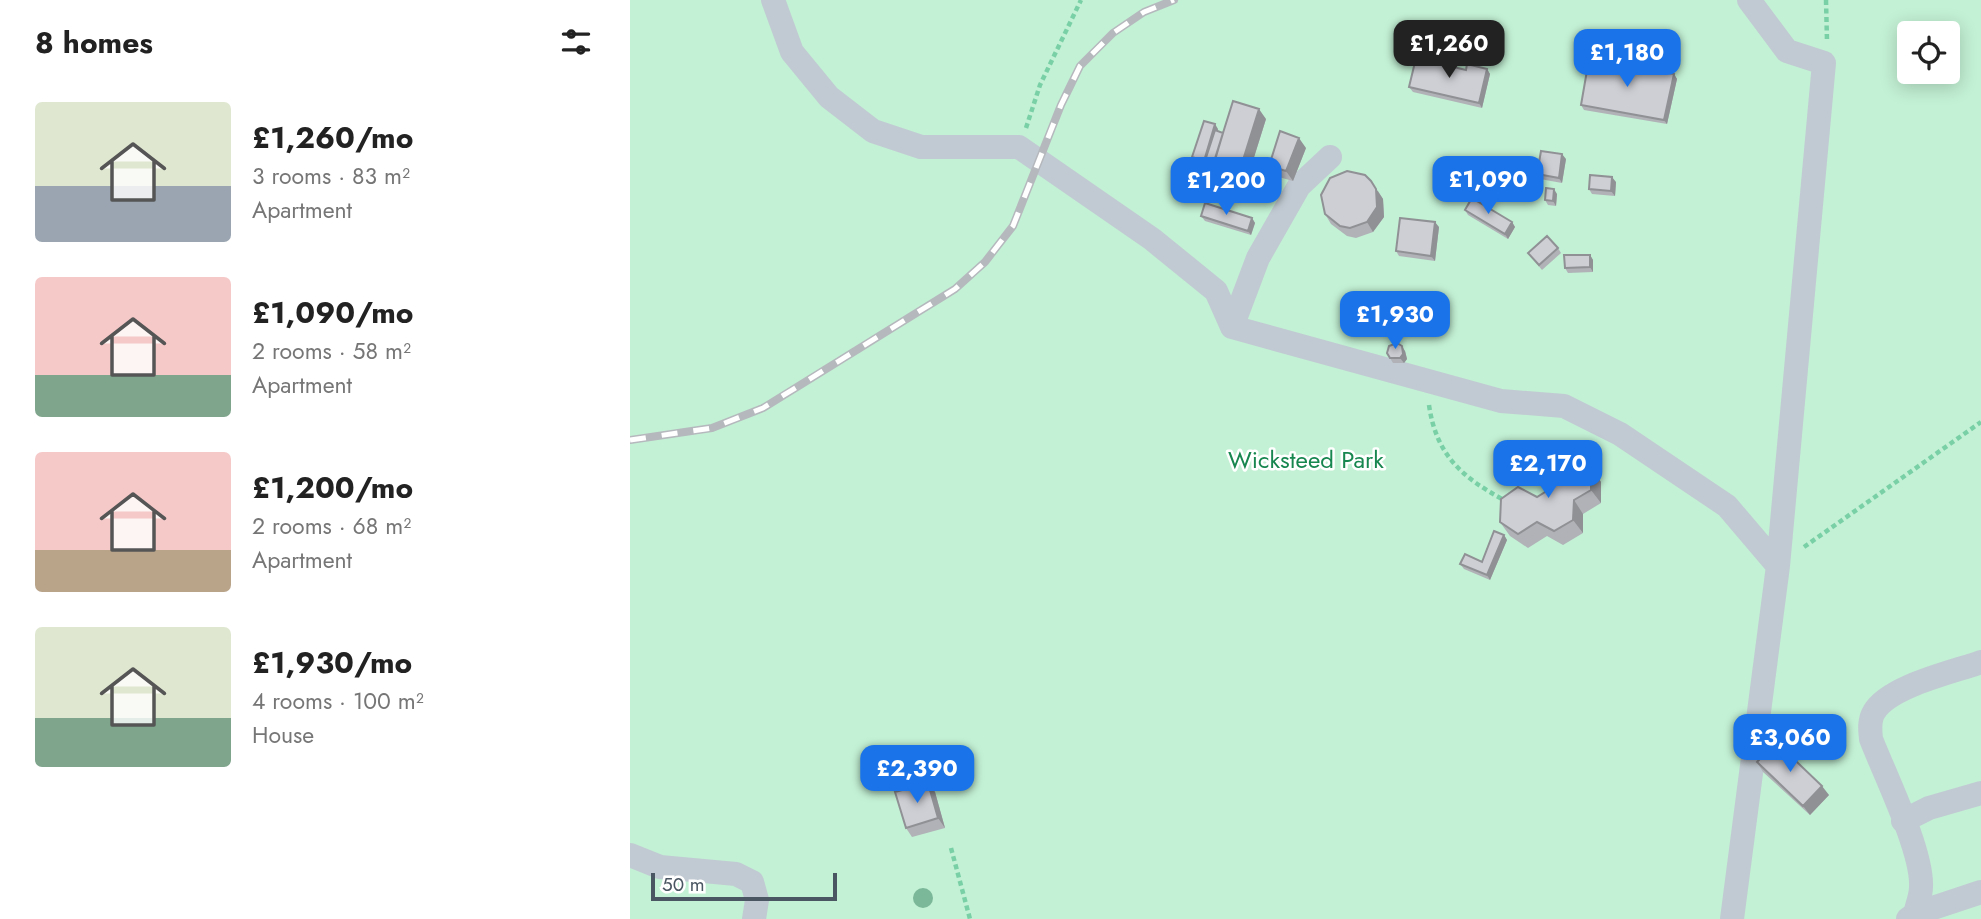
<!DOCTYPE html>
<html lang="en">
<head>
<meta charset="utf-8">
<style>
  body { margin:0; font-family:Jost,sans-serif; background:#f6f6f6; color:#222; height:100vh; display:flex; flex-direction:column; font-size:26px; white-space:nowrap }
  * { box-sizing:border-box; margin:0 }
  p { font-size:23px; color:#767676 }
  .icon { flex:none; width:38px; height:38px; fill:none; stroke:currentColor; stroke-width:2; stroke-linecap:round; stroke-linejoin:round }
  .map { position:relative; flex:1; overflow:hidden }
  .side { display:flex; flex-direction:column; background:#fff; width:630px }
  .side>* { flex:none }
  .tools { position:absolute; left:1267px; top:21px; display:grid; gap:14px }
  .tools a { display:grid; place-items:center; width:63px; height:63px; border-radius:7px; background:#fff; box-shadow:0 4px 18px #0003; font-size:35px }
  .scale { position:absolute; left:21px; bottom:18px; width:186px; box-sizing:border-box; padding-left:7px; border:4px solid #4a5661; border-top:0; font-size:19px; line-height:24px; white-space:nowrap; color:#4a5661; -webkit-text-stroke:5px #fff; paint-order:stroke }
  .price { position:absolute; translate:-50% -60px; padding:0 16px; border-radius:14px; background:#1a73e8; color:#fff; font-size:23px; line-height:46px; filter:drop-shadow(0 2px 4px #0008) }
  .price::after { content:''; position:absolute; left:50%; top:42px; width:21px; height:16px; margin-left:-10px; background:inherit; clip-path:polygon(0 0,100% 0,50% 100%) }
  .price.selected { background:#222; color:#fff }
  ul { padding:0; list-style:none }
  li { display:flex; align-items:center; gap:21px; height:175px; padding:0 35px }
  li span { display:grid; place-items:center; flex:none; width:196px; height:140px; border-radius:7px; color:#555 }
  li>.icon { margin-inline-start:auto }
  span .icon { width:84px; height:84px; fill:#fffc; stroke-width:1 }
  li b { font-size:30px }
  h2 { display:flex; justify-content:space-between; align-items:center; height:84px; padding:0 35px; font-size:30px }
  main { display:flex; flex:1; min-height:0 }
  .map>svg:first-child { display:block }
  .green { fill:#c3f1d5; fill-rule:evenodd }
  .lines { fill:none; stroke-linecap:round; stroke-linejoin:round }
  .path { stroke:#7ad0a6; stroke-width:4.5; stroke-dasharray:5 3.5; stroke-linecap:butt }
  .minor { stroke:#c1cad2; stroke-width:24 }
  .rail-casing { stroke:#b5b8bd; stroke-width:8 }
  .rail { stroke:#fff; stroke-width:5; stroke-dasharray:16; stroke-linecap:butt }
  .tree { fill:#7bb799 }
  .wall { fill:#b0b2b7 }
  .shaded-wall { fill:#909195 }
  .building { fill:#cdcfd5; stroke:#909195; stroke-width:2 }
  .labels { text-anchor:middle; stroke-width:5; stroke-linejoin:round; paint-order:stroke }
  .park-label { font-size:24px; fill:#17864f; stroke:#fff }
</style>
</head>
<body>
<main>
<section class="side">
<h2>8 homes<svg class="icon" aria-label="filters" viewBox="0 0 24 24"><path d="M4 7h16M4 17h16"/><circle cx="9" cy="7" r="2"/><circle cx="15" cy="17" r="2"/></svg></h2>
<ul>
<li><span style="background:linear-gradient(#dfe7d0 60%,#9aa5b1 0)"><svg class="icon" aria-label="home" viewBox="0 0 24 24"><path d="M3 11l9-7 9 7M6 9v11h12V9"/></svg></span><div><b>£1,260/mo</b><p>3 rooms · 83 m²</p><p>Apartment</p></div></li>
<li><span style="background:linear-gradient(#f6c9c9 70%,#7fa58c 0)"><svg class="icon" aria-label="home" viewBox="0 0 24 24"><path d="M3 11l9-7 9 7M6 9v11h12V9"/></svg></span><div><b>£1,090/mo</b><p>2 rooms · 58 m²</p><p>Apartment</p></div></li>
<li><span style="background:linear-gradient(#f6c9c9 70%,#b9a48a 0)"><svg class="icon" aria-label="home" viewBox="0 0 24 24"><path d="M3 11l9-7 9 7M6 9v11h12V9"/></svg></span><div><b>£1,200/mo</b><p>2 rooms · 68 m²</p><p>Apartment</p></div></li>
<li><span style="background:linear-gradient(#dfe7d0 65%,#7fa58c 0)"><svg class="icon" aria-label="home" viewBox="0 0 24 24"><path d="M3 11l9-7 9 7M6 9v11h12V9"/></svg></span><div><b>£1,930/mo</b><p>4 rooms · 100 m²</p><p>House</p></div></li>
</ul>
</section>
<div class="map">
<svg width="1351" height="919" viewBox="0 0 1351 919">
  <rect width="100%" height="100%" fill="#f5f3f3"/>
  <!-- green -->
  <path class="green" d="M0 0H1351V919H0ZM1279 33H1318V72H1279Z"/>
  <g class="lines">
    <!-- path -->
    <path class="path" d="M1196 0 1197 41
      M396 128 410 85 451 0
      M799 405C806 454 831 477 874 500
      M1174 547 1351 422
      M321 848 340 919"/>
    <!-- minor -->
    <path class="minor" d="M143 0 162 52 199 97 243 131 291 147H389L522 239 586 291 602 327 871 401 934 406 990 434 1097 506 1148 566 1102 919
      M1119 0 1157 51 1194 63 1148 566
      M602 327 628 258 669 186 700 157
      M1273 821 1299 808 1351 793
      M0 855 30 867 106 874 122 882 127 900 124 919
      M1285 914C1287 905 1291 896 1291 887 1293 852 1255 775 1241 739 1240 730 1239 720 1244 712 1259 686 1323 672 1351 662
      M1278 919 1285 914 1351 892"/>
    <defs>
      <path id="rail" d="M0 440 82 428 133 408 325 289 355 262 383 226 431 105 450 66 483 33 514 12 544 0"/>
    </defs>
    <!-- rail casing -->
    <use href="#rail" class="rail-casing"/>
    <!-- rail -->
    <use href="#rail" class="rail"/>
  </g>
  <!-- trees -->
  <circle class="tree" cx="293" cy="898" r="10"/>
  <!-- wall -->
  <path class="wall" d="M857 69 860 74 852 108 783 92 779 87 836 70Z
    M1044 74 1047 79 1037 124 954 110 951 105Z
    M636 119 610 202 584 193 577 184 581 173 577 172 573 167 574 165 566 162 562 157 588 129V131L593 133Z
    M676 148 663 181 645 176 639 166Z
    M936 159 932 183 910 179 907 174Z
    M986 182 985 196 962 194 959 189Z
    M748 191 753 199 754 217 743 232 726 238 717 236 701 224 695 214Z
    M927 194 926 206 918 205 915 200Z
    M851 204 882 222 885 227 878 239 838 215 835 210Z
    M571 216 622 218 625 223 621 235 575 221Z
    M809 227 805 261 769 256 766 251Z
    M928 248 931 253 912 270 898 253Z
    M960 255 963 260V272L938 273 935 268Z
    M775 351 777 359 774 363H763L760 358Z
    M961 468 971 482V503L953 514V533L933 545 917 536 898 548 880 536 870 522 907 497Z
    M874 535 877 540 860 580 834 569 830 564 852 562Z
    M1127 762 1199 795 1180 815 1133 772Z
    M298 783 305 792 315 828 282 837 276 828Z"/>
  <!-- shaded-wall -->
  <path class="shaded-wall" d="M857 69 860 74 852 108 849 103Z
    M1044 74 1047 79 1037 124 1034 120Z
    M629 109 636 119 610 202 603 192Z
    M585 124 588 129 577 166 574 161Z
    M669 138 676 148 663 181 656 171Z
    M932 154 936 159 932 183 929 178Z
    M982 177 986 182 985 196 981 191Z
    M741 181 753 199 754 217 743 232 737 222Z
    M924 189 927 194 926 206 923 201Z
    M622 218 625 223 621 235 618 231Z
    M805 222 809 227 805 261 801 256Z
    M882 222 885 227 878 239 875 234Z
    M960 255 963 260V272L960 267Z
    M772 346 775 351 777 359 774 363 770 358Z
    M961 468 971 482V503L961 490Z
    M944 500 953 514V533L943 520Z
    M874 535 877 540 860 580 857 575Z
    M298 783 305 792 315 828 308 818Z
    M1192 786 1199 795 1180 815 1173 806Z"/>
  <!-- building -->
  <path class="building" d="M786 58 836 70 837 64 857 69 849 103 779 87Z
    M959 59 1044 74 1034 120 951 105Z
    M603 101 629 109 603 192 577 184Z
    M574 121 585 124 574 161 562 157Z
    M585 130 593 133 582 170 573 167Z
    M650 131 669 138 656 171 639 166Z
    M911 151 932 154 929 178 907 174Z
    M717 171 735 175 741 181 746 189 747 207 737 222 720 228 710 226 695 214 691 195 700 178Z
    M960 175 982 177 981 191 959 189Z
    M916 188 924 189 923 201 915 200Z
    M843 196 848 200 847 201 882 222 875 234 835 210Z
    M575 203 622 218 618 231 571 216Z
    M770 218 805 222 801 256 766 251Z
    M917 236 928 248 909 265 898 253Z
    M934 255H960V267L935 268Z
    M767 343 772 346 773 354 770 358H760L757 353 759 346Z
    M942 457 961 468V490L944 500 943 520 924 531 907 522 888 534 870 522 871 499 888 487 907 497 923 487V468Z
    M864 531 874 535 857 575 830 564 835 554 852 562Z
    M1146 742 1192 786 1173 806 1127 762Z
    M298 783 308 818 276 828 265 792Z"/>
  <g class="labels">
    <!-- park labels -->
    <g class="park-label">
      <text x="676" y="468">Wicksteed Park</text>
    </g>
  </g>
</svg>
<div class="tools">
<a><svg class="icon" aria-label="locate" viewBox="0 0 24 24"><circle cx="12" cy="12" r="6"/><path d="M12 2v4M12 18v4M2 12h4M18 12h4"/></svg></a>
</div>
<div class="scale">50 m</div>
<b class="price selected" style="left:819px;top:80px">£1,260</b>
<b class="price" style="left:997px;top:89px">£1,180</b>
<b class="price" style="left:858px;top:216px">£1,090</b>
<b class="price" style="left:596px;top:217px">£1,200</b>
<b class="price" style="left:765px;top:351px">£1,930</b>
<b class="price" style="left:918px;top:500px">£2,170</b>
<b class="price" style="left:1160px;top:774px">£3,060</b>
<b class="price" style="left:287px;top:805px">£2,390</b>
</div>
</main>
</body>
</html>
